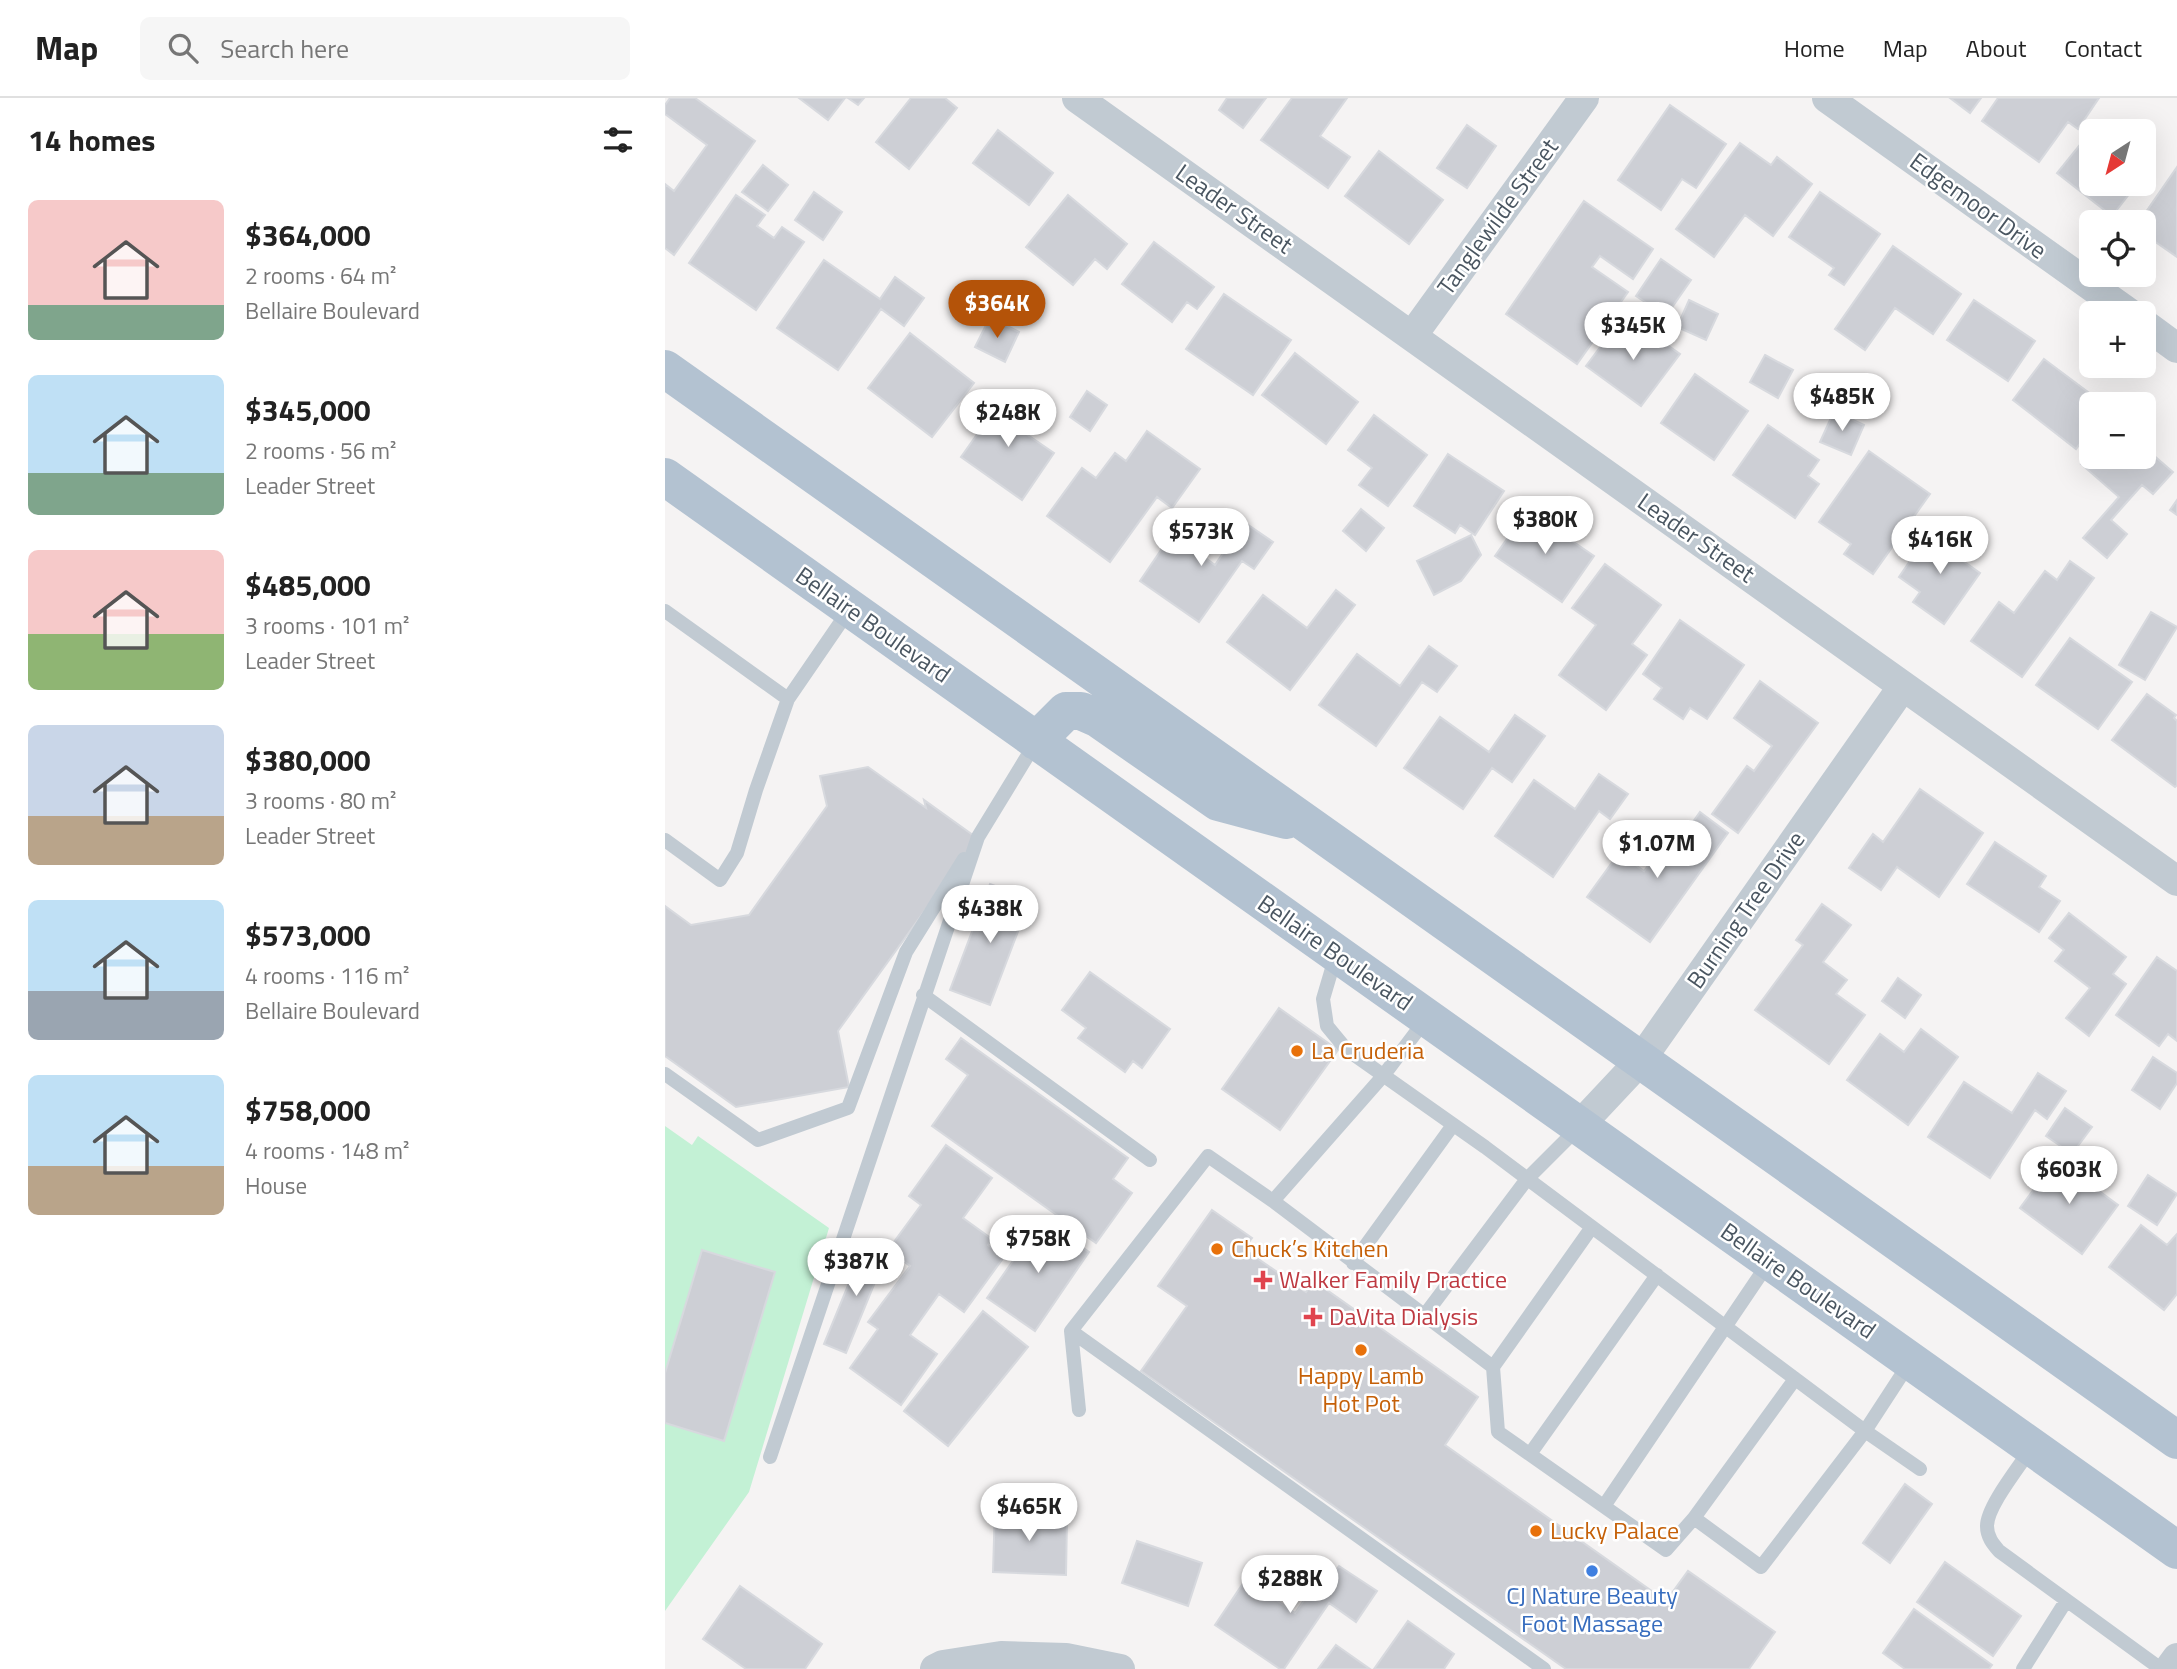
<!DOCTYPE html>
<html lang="en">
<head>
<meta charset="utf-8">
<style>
  body { margin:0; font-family:"Titillium Web",sans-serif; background:#f6f6f6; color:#222; height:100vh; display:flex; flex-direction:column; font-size:26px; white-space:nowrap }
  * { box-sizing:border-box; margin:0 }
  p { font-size:23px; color:#767676 }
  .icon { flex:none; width:38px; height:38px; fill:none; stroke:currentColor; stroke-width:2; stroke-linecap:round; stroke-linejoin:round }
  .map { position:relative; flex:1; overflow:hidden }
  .sheet { display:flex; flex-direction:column; background:#fff; width:665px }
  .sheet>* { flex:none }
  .needle { width:46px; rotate:216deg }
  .tools { position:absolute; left:1414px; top:21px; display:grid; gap:14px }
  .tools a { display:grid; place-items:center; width:77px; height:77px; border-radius:10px; background:#fff; box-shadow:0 7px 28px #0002; font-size:35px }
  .price { position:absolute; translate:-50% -60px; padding:0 16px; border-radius:24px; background:#fff; color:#222; font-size:23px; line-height:46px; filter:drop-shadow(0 2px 4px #0008) }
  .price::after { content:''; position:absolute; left:50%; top:42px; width:21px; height:16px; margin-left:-10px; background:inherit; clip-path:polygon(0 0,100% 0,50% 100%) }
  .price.current { background:#b45309; color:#fff }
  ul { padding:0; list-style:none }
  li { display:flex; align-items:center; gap:21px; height:175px; padding:0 28px }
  li span { display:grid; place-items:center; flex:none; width:196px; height:140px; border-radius:10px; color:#555 }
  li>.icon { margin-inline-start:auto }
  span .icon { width:84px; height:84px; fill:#fffc; stroke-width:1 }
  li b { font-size:30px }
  h2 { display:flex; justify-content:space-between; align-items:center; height:84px; padding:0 28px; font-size:30px }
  header { display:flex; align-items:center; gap:42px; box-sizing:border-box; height:98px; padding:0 35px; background:#fff; border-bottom:2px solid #e0e0e0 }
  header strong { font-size:33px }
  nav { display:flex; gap:38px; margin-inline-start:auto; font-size:24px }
  .search { width:490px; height:63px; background:#f6f6f6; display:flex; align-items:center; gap:18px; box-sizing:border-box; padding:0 24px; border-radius:10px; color:#767676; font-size:26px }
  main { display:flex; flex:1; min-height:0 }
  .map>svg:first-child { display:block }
  .green { fill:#c3f1d5 }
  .building { fill:#cdcfd5; stroke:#d7d9de; stroke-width:2 }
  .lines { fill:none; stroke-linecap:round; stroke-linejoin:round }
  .service { stroke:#c1cad2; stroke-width:14 }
  .minor { stroke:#c1cad2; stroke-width:30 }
  .primary { stroke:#b3c2d1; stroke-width:38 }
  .food-dot { fill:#e8710a; stroke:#fff; stroke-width:2.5 }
  .health-dot { fill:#e0444e; stroke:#fff; stroke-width:2.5 }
  .shop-dot { fill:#3f7fe0; stroke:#fff; stroke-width:2.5 }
  .labels { text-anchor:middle; stroke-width:5; stroke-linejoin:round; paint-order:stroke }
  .street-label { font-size:24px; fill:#4a5661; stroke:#fff }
  .food-label { font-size:24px; fill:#c56008; stroke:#fff; text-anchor:start }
  .health-label { font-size:24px; fill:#be3a42; stroke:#fff; text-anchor:start }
  .shop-label { font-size:24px; fill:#366cbe; stroke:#fff }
</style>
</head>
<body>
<header>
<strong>Map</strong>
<div class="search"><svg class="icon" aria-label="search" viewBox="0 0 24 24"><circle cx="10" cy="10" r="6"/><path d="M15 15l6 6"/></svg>Search here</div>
<nav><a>Home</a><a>Map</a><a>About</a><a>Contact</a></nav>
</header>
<main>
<section class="sheet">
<h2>14 homes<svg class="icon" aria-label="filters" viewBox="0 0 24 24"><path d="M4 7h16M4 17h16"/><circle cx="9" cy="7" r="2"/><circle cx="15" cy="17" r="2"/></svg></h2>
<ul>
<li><span style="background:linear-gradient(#f6c9c9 75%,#7fa58c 0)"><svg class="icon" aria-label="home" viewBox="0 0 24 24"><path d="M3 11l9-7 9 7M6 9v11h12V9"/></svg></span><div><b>$364,000</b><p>2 rooms · 64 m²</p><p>Bellaire Boulevard</p></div></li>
<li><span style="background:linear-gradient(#bfe0f5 70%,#7fa58c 0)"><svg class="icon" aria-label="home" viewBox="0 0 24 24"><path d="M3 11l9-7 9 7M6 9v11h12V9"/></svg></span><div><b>$345,000</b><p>2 rooms · 56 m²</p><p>Leader Street</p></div></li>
<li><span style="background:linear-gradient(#f6c9c9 60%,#8fb573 0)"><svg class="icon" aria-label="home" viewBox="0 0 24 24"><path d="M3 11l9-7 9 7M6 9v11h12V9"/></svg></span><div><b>$485,000</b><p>3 rooms · 101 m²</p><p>Leader Street</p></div></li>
<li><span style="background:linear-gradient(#c9d6e8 65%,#b9a48a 0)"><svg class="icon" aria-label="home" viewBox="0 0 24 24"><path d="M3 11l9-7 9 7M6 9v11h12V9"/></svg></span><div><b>$380,000</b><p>3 rooms · 80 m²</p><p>Leader Street</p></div></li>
<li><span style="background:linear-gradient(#bfe0f5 65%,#9aa5b1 0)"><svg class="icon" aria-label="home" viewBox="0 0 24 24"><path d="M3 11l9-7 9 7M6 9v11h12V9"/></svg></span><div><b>$573,000</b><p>4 rooms · 116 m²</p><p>Bellaire Boulevard</p></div></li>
<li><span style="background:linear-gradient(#bfe0f5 65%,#b9a48a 0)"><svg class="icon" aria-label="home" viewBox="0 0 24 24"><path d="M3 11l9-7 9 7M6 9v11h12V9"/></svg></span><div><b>$758,000</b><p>4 rooms · 148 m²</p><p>House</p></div></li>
</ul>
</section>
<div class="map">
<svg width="1512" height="1571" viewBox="0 0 1512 1571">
  <rect width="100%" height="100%" fill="#f5f3f3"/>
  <!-- green -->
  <path class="green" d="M0 1028 27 1047 33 1038 164 1130 84 1394 0 1513Z"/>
  <!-- building -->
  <path class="building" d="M5 0H30L90 43 9 157 0 150V86L9 93 42 47 0 16V7Z
    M134 0H180L163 22Z
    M183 0H199L193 7Z
    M246 0H280L292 10 244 71 211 44Z
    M562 0H601L578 30 554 12Z
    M627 0H682L655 38 685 59 663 90 596 42Z
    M1285 0H1316L1305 15Z
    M1333 0H1434L1413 31 1403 24 1374 64 1317 23Z
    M1005 7 1061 46 1031 90 1017 81 996 112 953 82Z
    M802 27 831 48 802 90 772 70Z
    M333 32 388 75 364 107 308 65Z
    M1426 33V86H1472L1447 118 1392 75Z
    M1075 45 1106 67 1112 59 1147 86 1108 138 1080 117 1049 159 1011 131Z
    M714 53 778 102 744 146 680 98Z
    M98 67 123 87 103 113 77 94Z
    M1512 69V159L1479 136V124H1474Z
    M149 94 177 114 158 142 130 122Z
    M1155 94 1215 136 1179 187 1164 177 1169 170 1124 139Z
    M71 97 100 117 92 128 109 140 117 129 139 144 91 212 24 165Z
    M403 97 462 146 442 171 430 161 408 187 361 149Z
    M919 103 988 151 968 181 935 158 927 169 963 194 912 266 841 216Z
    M489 144 549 189 532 211 522 204 507 224 457 186Z
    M1228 148 1296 196 1268 236 1230 210 1200 252 1170 231Z
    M996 161 1026 182 1001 218 971 198Z
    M159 162 215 201 230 179 259 200 239 228 216 211 173 272 112 230Z
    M559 196 626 242 588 297 521 251Z
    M1024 202 1053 216 1041 242 1012 229Z
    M1309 202 1370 243 1343 283 1282 242Z
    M325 219 354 234 340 264 310 249Z
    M954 224 968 235 974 227 1015 256 976 308 921 268Z
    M245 235 309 285 267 339 203 290Z
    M630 255 693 304 661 346 597 297Z
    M1100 257 1128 272 1113 300 1085 284Z
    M1379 261 1439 306H1426V331L1411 351 1348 302Z
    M1030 276 1083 313 1049 362 996 325Z
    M422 293 442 307 425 333 405 319Z
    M342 294 368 311 354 331 389 355 357 402 296 359Z
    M1169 313 1199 327 1186 357 1155 344Z
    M709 317 762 357 723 408 694 387 707 370 683 352Z
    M1103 327 1154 362 1143 378 1154 386 1130 420 1068 377Z
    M482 333 535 371 507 410 492 399 445 464 382 418 417 370 431 380 450 355 461 363Z
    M1479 349 1508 374 1488 396 1477 387 1446 422 1462 436 1442 460 1418 440 1454 399 1416 366 1426 354V359H1479Z
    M1204 353 1265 396 1208 476 1179 456 1186 446 1154 424Z
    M783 356 839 393 810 437 795 427 790 435 749 408Z
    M1512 402V417L1505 412Z
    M696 411 719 430 701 453 678 433Z
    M862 412 929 458 897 504 830 458Z
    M579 424 608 444 589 471 577 463 534 524 475 483 513 427 544 448 538 458 550 467Z
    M1285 436 1303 448 1294 460 1315 475 1279 526 1248 504 1255 494 1234 479 1262 438 1276 448Z
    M806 437 816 457 796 483 769 497 752 463Z
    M1405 463 1429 480 1357 579 1306 543 1334 504 1349 515 1380 473 1392 482Z
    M940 466 996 507 967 546 982 557 941 612 894 577 931 527 907 510Z
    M671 492 690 507 625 592 562 544 598 497 642 530Z
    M1486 514 1512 529 1480 582 1454 567Z
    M1015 522 1079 567 1042 621 1025 610 1018 621 989 601 997 590 978 576Z
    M1405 540 1467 584 1433 631 1371 587Z
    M764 548 792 568 772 594 757 584 711 648 654 607 692 556 735 588Z
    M1095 583 1153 625 1073 735 1047 716 1082 668 1089 673 1107 648 1069 620Z
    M1482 596 1511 617 1509 620 1512 623V687L1510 689 1447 642Z
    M850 617 880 638 847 684 827 670 798 711 739 670 775 619 824 654Z
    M203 669 261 710 259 702 312 740 173 933 184 989 71 1009 0 958V808L26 827 84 817 162 708 155 678Z
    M934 676 963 696 945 721 934 713 888 779 830 738 869 682 910 711Z
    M1255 691 1318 735 1274 799 1232 769 1216 792 1184 770 1208 736 1218 744Z
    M1035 714 1063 735 985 844 922 799 954 755 979 773 994 753 1003 759Z
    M1330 744 1381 778 1374 789 1395 803 1374 834 1302 786Z
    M325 786 365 802 325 907 285 892Z
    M1157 806 1186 827 1158 864 1182 882 1171 896 1200 917 1164 966 1090 912 1138 847 1131 842Z
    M1404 815 1461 859 1448 876 1461 886 1424 938 1401 920 1425 890 1390 863 1399 852 1384 840Z
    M1492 859 1512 873V943L1503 936 1494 948 1451 917Z
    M425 874 505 931 477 970 468 963 460 974 413 940 421 930 397 912Z
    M1233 880 1256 897 1240 920 1217 903Z
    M614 910 673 952 615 1032 557 991Z
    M1256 931 1293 959 1243 1027 1182 982 1215 936 1239 954Z
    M296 940 463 1060 448 1081 467 1095 431 1145 267 1028 303 977 281 961Z
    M1488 959 1512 975V985L1495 1011 1467 992Z
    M1373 975 1401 993 1382 1021 1370 1012 1325 1080 1263 1039 1299 984 1347 1015Z
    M1400 1010 1427 1029 1407 1056 1381 1038Z
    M281 1047 327 1080 298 1120 327 1141 323 1147 339 1159 299 1214 274 1196 245 1237 272 1256 236 1307 185 1270 213 1231 203 1224 245 1168 223 1152 256 1107 244 1098Z
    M1391 1061 1453 1107 1417 1156 1355 1110Z
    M1483 1077 1512 1096 1492 1127 1463 1108Z
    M547 1112 587 1140 579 1151 641 1194 649 1183 813 1299 780 1347 1001 1503 1023 1473 1110 1534 1084 1571H901L476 1273 522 1208 493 1188Z
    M377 1121 424 1154 370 1233 322 1200Z
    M1476 1127 1502 1147 1512 1136V1196L1499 1212 1444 1169Z
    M200 1146 222 1155 181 1255 159 1246Z
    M37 1152 110 1174 59 1343 0 1325V1275Z
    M318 1213 363 1249 283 1348 239 1313Z
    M1240 1386 1267 1406 1225 1465 1198 1445Z
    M330 1409 365 1410V1420L402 1421 401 1477 328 1474Z
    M472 1443 537 1465 523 1508 457 1485Z
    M1280 1464 1356 1518 1328 1558 1252 1504Z
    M674 1468 712 1493 691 1524 664 1505 619 1571H615L550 1527 581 1481 630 1515 653 1482 660 1487Z
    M75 1488 157 1546 140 1571H81L38 1541Z
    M1249 1511 1327 1567 1324 1571H1240L1218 1555Z
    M743 1523 789 1556 779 1571H709Z
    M671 1547 705 1571H653Z"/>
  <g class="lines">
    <!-- service -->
    <path class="service" d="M0 513 123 601
      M0 742 55 782 72 755 91 692 123 601 184 512
      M671 857 658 901 662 928 681 951 820 1049 1200 1333 1255 1371
      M258 897 485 1062
      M761 921 718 978 608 1103 828 1269 833 1334 1001 1452 1029 1420 1096 1469 1200 1333 1245 1264
      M0 976 93 1042 183 1010 241 854 299 761
      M688 1165 788 1027
      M759 1218 862 1081 913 1030
      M406 1233 879 1571
      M828 1269 927 1129
      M414 1312 406 1233 543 1058 608 1103
      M1367 1349C1355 1368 1322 1408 1322 1428 1322 1439 1328 1446 1334 1453L1496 1571
      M865 1356 992 1177
      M105 1359 313 739 371 644
      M939 1408 1104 1164
      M1029 1420 1130 1281
      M1358 1571 1401 1503"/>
    <!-- minor -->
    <path class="minor" d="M412 0 1512 783
      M1162 0 1464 215
      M1479 226 1512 250
      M747 238 919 0
      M914 1028 975 963 1238 588
      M270 1571 278 1567 336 1558 401 1560 455 1571
      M1504 1571 1512 1560"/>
    <!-- primary -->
    <path class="primary" d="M0 271 1512 1342
      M0 379 1512 1452
      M371 643 401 613H416L432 620 553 704 621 722"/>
  </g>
  <!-- markers -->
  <g class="food-dot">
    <circle cx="632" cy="953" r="7"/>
    <circle cx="552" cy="1151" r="7"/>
    <circle cx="696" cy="1252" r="7"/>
    <circle cx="871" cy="1433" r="7"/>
  </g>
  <g class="health-dot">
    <path d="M594.5 1171.5h7v7h7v7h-7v7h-7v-7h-7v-7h7z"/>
    <path d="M644.5 1208.5h7v7h7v7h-7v7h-7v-7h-7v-7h7z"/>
  </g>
  <circle class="shop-dot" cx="927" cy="1473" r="7"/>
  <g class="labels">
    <!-- street labels -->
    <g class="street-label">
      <text transform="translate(1313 108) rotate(36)" y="8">Edgemoor Drive</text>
      <text transform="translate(569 111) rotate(35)" y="8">Leader Street</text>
      <text transform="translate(833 119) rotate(-54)" y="8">Tanglewilde Street</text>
      <text transform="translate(1031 440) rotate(35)" y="8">Leader Street</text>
      <text transform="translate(208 527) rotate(35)" y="8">Bellaire Boulevard</text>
      <text transform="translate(1081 812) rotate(-55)" y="8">Burning Tree Drive</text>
      <text transform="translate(670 855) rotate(35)" y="8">Bellaire Boulevard</text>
      <text transform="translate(1133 1183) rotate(35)" y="8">Bellaire Boulevard</text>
    </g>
    <!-- food labels -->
    <g class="food-label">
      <text x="646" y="961">La Cruderia</text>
      <text x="566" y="1159">Chuck’s Kitchen</text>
      <text x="696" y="1286" text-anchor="middle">Happy Lamb<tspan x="696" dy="28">Hot Pot</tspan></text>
      <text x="885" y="1441">Lucky Palace</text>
    </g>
    <!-- health labels -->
    <g class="health-label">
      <text x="614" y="1190">Walker Family Practice</text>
      <text x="664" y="1227">DaVita Dialysis</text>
    </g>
    <!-- shop labels -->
    <g class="shop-label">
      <text x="927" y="1506">CJ Nature Beauty<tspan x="927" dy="28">Foot Massage</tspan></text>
    </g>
  </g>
</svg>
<div class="tools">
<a><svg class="needle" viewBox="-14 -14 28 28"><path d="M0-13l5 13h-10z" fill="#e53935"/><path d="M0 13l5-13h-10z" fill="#767676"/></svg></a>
<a><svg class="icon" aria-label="locate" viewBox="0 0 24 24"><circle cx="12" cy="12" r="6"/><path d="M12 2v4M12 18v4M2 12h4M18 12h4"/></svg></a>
<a>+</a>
<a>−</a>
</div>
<b class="price current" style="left:332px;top:242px">$364K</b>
<b class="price" style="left:968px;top:264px">$345K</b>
<b class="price" style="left:1177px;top:335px">$485K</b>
<b class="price" style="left:343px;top:351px">$248K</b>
<b class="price" style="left:880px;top:458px">$380K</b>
<b class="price" style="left:536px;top:470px">$573K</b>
<b class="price" style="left:1275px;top:478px">$416K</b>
<b class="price" style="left:992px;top:782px">$1.07M</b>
<b class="price" style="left:325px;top:847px">$438K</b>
<b class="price" style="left:1404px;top:1108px">$603K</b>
<b class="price" style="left:373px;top:1177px">$758K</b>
<b class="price" style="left:191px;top:1200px">$387K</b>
<b class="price" style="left:364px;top:1445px">$465K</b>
<b class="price" style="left:625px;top:1517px">$288K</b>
</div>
</main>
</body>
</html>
